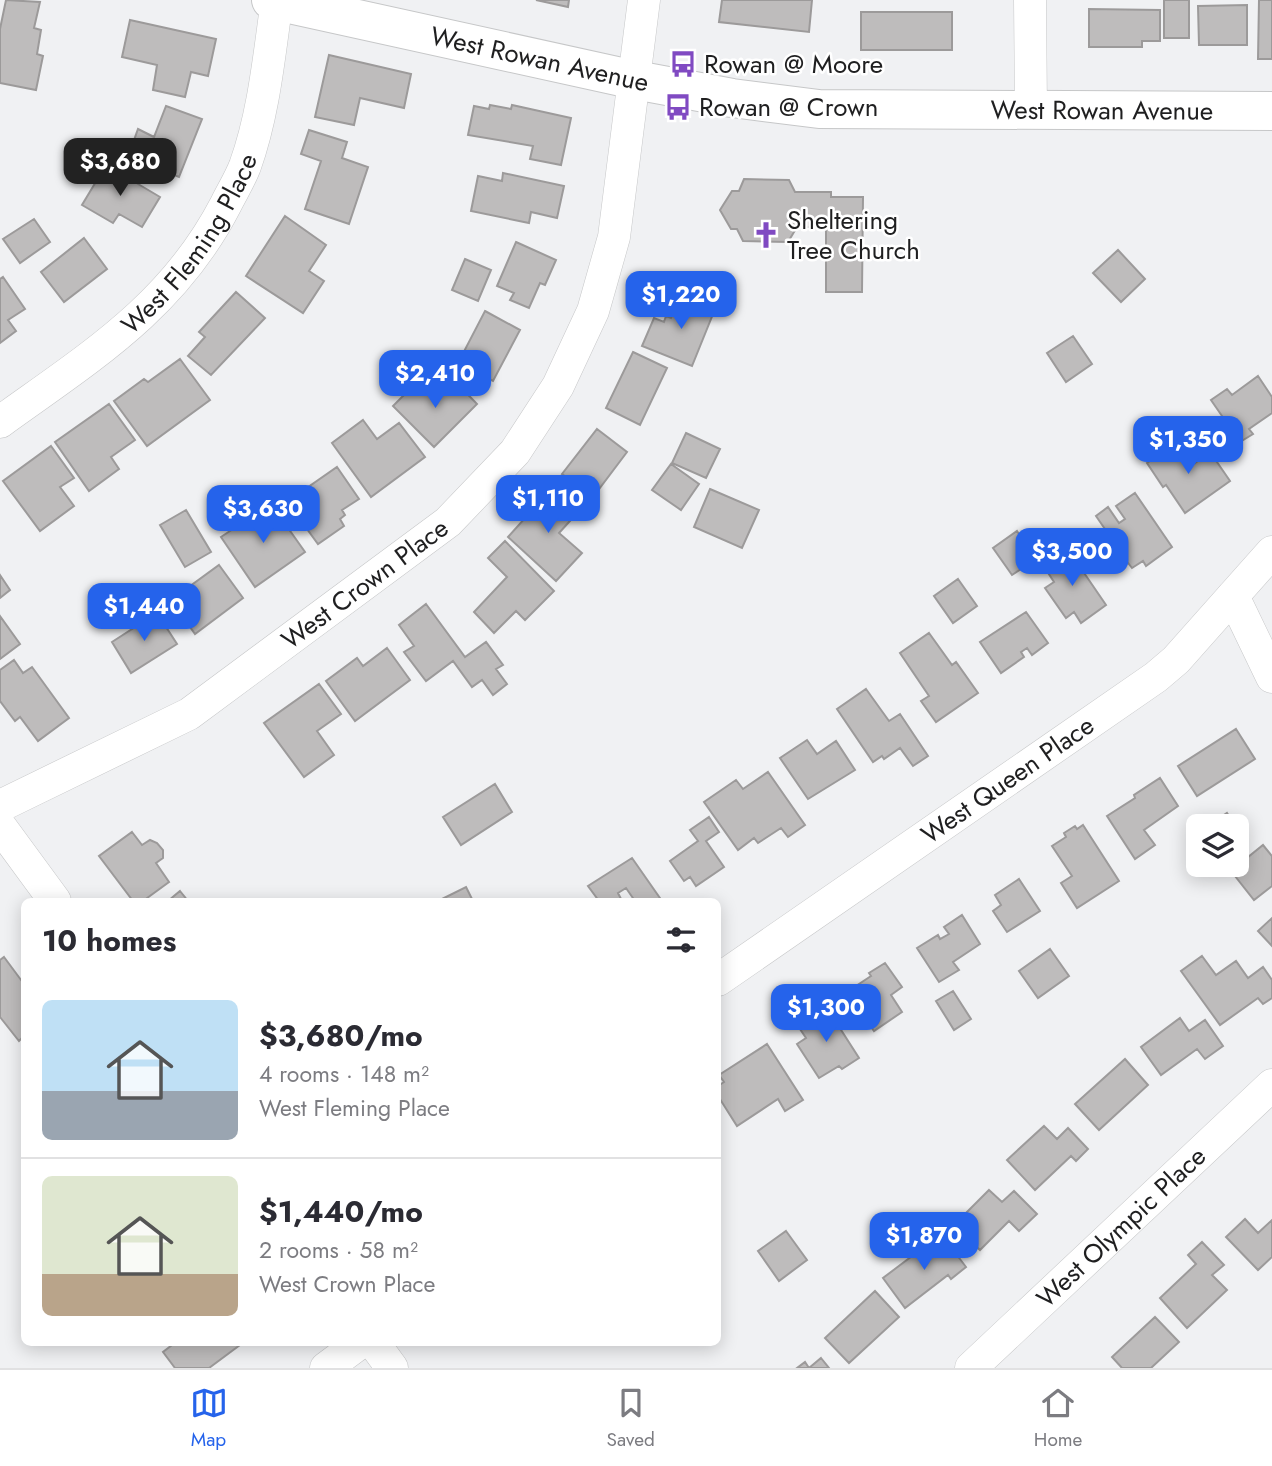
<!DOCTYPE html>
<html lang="en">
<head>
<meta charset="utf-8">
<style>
  body { margin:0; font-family:Jost,sans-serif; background:#f7f7f7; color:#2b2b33; height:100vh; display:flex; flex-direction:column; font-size:26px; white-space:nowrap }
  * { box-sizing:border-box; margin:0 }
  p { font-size:23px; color:#7c7c81 }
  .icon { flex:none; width:38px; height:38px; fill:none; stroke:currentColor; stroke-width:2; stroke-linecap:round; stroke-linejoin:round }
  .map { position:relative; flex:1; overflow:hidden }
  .drawer { position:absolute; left:21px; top:898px; width:700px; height:448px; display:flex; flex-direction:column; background:#fff; border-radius:10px; box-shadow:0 4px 18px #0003 }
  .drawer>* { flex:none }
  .tools { position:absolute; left:1186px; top:814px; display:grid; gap:14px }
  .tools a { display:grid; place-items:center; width:63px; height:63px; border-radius:10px; background:#fff; box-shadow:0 4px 18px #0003; font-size:35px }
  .price { position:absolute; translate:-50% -60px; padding:0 16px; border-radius:14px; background:#2563eb; color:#fff; font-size:23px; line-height:46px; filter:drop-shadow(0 2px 4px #0008) }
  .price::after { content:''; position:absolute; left:50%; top:42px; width:21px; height:16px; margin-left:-10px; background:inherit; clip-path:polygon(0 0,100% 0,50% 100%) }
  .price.current { background:#222; color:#fff }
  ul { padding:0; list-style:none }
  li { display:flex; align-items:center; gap:21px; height:175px; padding:0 21px }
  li+li { border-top:2px solid #e1e1e2 }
  li span { display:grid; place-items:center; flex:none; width:196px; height:140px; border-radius:10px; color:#555 }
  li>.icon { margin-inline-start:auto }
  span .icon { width:84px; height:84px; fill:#fffc; stroke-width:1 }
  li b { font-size:30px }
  h2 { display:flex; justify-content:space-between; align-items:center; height:84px; padding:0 21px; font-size:30px }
  .menu { display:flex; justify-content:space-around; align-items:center; height:98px; border-top:2px solid #e1e1e2; background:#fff; font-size:19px; color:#7c7c81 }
  .menu a { display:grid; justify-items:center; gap:4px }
  .menu .current { color:#2563eb }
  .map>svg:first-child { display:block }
  .building { fill:#bebcbc; stroke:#9c9a9a; stroke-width:2 }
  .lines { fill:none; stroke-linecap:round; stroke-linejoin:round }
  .minor-casing { stroke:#c6c7c8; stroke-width:33 }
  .tertiary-casing { stroke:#c6c7c8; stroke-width:40 }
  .minor { stroke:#fff; stroke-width:32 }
  .tertiary { stroke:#fff; stroke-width:38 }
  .labels { text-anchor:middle; stroke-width:5; stroke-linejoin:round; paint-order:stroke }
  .street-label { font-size:26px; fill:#1f1f20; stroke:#fff }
  .poi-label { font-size:26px; fill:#1f1f20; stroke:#fff; text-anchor:start }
</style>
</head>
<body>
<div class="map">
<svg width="1272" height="1368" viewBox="0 0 1272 1368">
  <rect width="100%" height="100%" fill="#f0f1f3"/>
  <!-- building -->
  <path class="building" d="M6 0 40 2 34 28 41 30 37 54 43 56 36 90 0 83V29Z
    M536 0H569L568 7Z
    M722 0H812L809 32 719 22Z
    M1164 0H1189V38H1164Z
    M1259 0H1272V59H1258Z
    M1247 5V45H1199L1198 6Z
    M1089 9 1160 10V41H1142V47H1089Z
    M861 12H952V50H861Z
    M130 20 216 39 208 76 191 72 185 97 153 90 157 65 122 57Z
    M329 55 411 74 404 108 360 98 354 125 315 117Z
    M490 105 511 109 512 105 571 118 561 165 530 159 533 146 468 135 474 106 489 109Z
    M166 106 202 119 179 177 128 157 138 129 154 137Z
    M309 130 347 142 342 158 368 167 349 224 305 209 321 161 301 154Z
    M106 165 160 197 142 227 119 214 113 223 82 205Z
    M503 173 564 186 557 218 531 212 529 223 471 211 478 176 502 181Z
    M744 179 789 180 795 192H831V197H863L862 292H826V227H797L788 242 743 241 737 229H731L720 210 732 191H739Z
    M285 216 326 245 309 271 324 281 303 313 246 276Z
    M34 219 50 242 20 263 3 239Z
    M84 238 107 269 64 302 41 272Z
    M516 242 556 260 545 285 540 283 529 308 510 300 514 293 497 286Z
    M1118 250 1145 279 1121 302 1093 273Z
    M465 259 491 270 478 301 452 290Z
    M3 277 25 309 8 320 16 331 0 343V279Z
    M236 292 265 318 211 375 188 356 205 337 199 332Z
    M680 295 715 309 692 366 642 346 654 318 664 322 666 316 671 318Z
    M485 311 520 330 493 381 458 363Z
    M1073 336 1092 364 1066 382 1047 353Z
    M633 352 667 368 640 425 606 408Z
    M180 359 210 400 147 446 114 401 144 379 148 382Z
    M1258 376 1272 397V413L1249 429 1253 434 1240 442 1211 400 1227 389 1232 395Z
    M451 377 477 404 434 447 393 406 417 382 431 397Z
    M109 404 135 440 111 457 119 469 89 491 55 442Z
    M363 420 377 439 399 423 425 457 371 497 332 443Z
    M597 429 627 452 593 497 562 474Z
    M686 433 720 449 706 478 672 463Z
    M1180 441 1195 463 1210 452 1230 481 1185 513 1166 485 1163 487 1147 463Z
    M51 446 74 478 60 487 74 506 40 531 3 481Z
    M671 464 699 484 681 510 652 490Z
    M337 467 359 499 342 510 345 515 340 519 344 526 318 544 307 529 310 527 291 499Z
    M553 487 579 511 559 533 582 553 556 581 508 537Z
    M710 489 759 510 742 548 694 527Z
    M1135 493 1172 547 1146 566 1143 561 1132 568 1125 559 1112 567 1094 541 1107 532 1096 516 1108 507 1119 523 1125 519 1116 506Z
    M271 504 305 552 255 587 221 537Z
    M186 510 211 552 185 567 160 525Z
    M1017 531 1036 559 1012 575 993 548Z
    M505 541 554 591 525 620 516 611 494 633 474 612 507 577 488 558Z
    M1067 548 1106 605 1081 623 1074 612 1066 618 1045 588 1054 582 1043 565Z
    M219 565 243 598 195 634 171 600Z
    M0 575 10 590 0 598Z
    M958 579 977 606 953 623 934 596Z
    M426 604 465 657 486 642 503 665 496 669 507 684 493 695 482 680 472 687 453 661 426 681 404 652 414 646 399 625Z
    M1026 612 1048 643 1032 655 1027 648 1021 652 1024 657 1001 673 980 642Z
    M157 613 177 644 131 673 112 642Z
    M0 616 20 644 0 659Z
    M929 633 952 665 956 662 978 693 936 722 921 701 929 696 900 653Z
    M387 648 410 680 355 721 326 681 357 658 363 666Z
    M14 660 23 673 32 667 69 718 38 741 20 717 15 721 0 701V670Z
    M319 684 341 714 317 731 334 755 304 777 264 723Z
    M866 689 889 721 900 714 928 756 913 766 900 748 884 759 882 756 873 762 837 709Z
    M1236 729 1255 759 1197 796 1178 766Z
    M807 740 817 754 836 741 855 770 808 799 780 758Z
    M768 772 805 825 788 837 781 828 758 843 754 838 738 850 704 802 736 780 743 789Z
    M1160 778 1178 806 1144 830 1155 845 1135 859 1107 816 1135 798 1134 795Z
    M495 784 512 812 461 845 443 817Z
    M1227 813 1236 826H1208Z
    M709 817 719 832 706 841 724 867 696 886 690 877 684 881 670 861 698 841 690 830Z
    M1083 825 1119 881 1077 908 1061 883 1072 876 1052 846 1066 837 1064 833 1075 826 1077 829Z
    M132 832 142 845 150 840 157 843 163 850V858L156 863 169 882 143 901H133L99 856Z
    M1263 845 1272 856V886L1254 900 1231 871Z
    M632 858 662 901H635L626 888 618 893 622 901H599L588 886Z
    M1019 879 1040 911 1007 932 993 911 1001 905 995 895Z
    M466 887 473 901H438Z
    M180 891 188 901H168Z
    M962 915 980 944 953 962 959 970 939 982 917 948 938 935 940 939 949 934 944 927Z
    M1272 918V946L1258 931Z
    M1050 949 1069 976 1038 998 1019 971Z
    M1202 956 1216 975 1236 961 1248 978 1263 967 1272 980V998L1263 1004 1258 998 1220 1025 1181 971Z
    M4 957 24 984V1036L19 1041 0 1017V960Z
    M885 963 902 987 891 995 902 1012 874 1031 849 995 858 989 856 986 871 976 869 973Z
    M953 991 971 1019 954 1030 936 1001Z
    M827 1008 859 1058 842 1069 839 1066 819 1078 797 1044 806 1038 798 1026Z
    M1180 1018 1189 1031 1205 1020 1223 1046 1205 1059 1197 1049 1161 1075 1141 1047Z
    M767 1044 803 1100 785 1111 778 1099 737 1126 718 1096V1086L724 1082 719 1075Z
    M1125 1059 1148 1085 1099 1130 1075 1104Z
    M1044 1126 1057 1139 1068 1128 1088 1149 1076 1161 1071 1156 1035 1190 1007 1160Z
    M989 1190 1002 1202 1014 1191 1037 1214 1019 1231 1009 1221 980 1250 954 1225Z
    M1245 1219 1258 1233 1272 1220V1257L1258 1270 1226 1237Z
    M786 1231 807 1260 779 1281 758 1251Z
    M944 1238 966 1267 951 1279 948 1275 905 1308 883 1278 928 1244 930 1248Z
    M1202 1242 1224 1265 1212 1275 1227 1290 1187 1328 1160 1298 1196 1264 1188 1255Z
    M875 1291 899 1317 849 1363 825 1338Z
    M1155 1317 1179 1342 1151 1368H1122L1112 1357Z
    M176 1342H244L209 1368H175L163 1352Z
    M821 1358 829 1368H797L805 1362 809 1368Z"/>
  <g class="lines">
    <defs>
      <g id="minor">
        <path d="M1030 0 1031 110"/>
        <path id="s1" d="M0 422C90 357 173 307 226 204 232 192 240 179 245 166 264 113 269 56 277 0"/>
        <path d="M1233 596 1272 677"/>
        <path id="s2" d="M0 806 189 714 448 522 515 452 558 386 593 311 614 237 644 0"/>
        <path d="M0 826 55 901"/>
        <path id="s3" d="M718 980 1156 677 1176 660 1272 552"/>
        <path d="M373 1342 392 1368"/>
        <path d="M326 1368 361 1342"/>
        <path id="s4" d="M971 1368 1272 1085"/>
      </g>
      <g id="tertiary">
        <path id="s5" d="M271 0 635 80 732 98 819 109 1272 111"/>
      </g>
    </defs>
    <!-- minor casing -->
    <use href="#minor" class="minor-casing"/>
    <!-- tertiary casing -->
    <use href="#tertiary" class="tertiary-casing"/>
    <!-- minor -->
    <use href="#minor" class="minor"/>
    <!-- tertiary -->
    <use href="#tertiary" class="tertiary"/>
  </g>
  <!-- icons -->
  <defs>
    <symbol id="bus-bare" viewBox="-9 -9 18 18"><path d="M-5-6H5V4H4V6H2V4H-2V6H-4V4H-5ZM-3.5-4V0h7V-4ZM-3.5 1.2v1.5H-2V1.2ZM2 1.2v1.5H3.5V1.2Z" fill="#804ac2" stroke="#fff" stroke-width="2.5" paint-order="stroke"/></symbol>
    <symbol id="church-bare" viewBox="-9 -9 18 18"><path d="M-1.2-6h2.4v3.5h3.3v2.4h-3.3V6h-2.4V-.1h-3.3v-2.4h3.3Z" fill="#804ac2" stroke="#fff" stroke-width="2.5" paint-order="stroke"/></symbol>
  </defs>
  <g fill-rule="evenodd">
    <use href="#bus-bare" x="664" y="45" width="38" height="38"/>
    <use href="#bus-bare" x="659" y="88" width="38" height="38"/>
    <use href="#church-bare" x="747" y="216" width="38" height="38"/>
  </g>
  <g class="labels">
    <!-- street labels -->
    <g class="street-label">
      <text dy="9" stroke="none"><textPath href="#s5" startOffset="275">West Rowan Avenue</textPath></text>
      <text dy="9" stroke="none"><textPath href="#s5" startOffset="842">West Rowan Avenue</textPath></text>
      <text dy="9" stroke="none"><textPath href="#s1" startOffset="264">West Fleming Place</textPath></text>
      <text dy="9" stroke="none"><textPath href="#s2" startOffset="429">West Crown Place</textPath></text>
      <text dy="9" stroke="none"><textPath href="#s3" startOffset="352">West Queen Place</textPath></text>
      <text dy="9" stroke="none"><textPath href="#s4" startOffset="206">West Olympic Place</textPath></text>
    </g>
    <!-- poi labels -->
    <g class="poi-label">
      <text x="704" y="73">Rowan @ Moore</text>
      <text x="699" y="116">Rowan @ Crown</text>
      <text x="787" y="229">Sheltering<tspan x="787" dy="30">Tree Church</tspan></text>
    </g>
  </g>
</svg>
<div class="tools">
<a><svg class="icon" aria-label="layers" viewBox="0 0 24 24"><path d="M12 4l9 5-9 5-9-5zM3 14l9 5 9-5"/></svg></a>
</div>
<b class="price current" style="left:120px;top:198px">$3,680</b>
<b class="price" style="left:681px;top:331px">$1,220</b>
<b class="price" style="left:435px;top:410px">$2,410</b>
<b class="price" style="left:1188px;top:476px">$1,350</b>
<b class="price" style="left:548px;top:535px">$1,110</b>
<b class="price" style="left:263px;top:545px">$3,630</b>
<b class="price" style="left:1072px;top:588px">$3,500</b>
<b class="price" style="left:144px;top:643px">$1,440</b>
<b class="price" style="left:826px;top:1044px">$1,300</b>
<b class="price" style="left:924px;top:1272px">$1,870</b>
<section class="drawer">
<h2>10 homes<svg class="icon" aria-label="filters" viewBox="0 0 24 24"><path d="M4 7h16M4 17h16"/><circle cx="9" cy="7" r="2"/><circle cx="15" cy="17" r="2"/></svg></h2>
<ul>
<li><span style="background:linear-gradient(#bfe0f5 65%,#9aa5b1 0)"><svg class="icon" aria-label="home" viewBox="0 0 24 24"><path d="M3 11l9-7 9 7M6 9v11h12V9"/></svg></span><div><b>$3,680/mo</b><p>4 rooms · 148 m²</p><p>West Fleming Place</p></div></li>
<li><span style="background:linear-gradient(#dfe7d0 70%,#b9a48a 0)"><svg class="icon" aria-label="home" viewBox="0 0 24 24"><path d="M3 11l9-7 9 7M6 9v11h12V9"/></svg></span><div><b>$1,440/mo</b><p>2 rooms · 58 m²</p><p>West Crown Place</p></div></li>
</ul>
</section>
</div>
<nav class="menu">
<a class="current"><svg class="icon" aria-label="map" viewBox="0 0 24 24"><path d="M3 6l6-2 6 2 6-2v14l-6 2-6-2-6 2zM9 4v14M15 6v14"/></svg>Map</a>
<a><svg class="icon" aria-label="saved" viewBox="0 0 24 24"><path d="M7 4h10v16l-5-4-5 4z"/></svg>Saved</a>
<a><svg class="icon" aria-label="home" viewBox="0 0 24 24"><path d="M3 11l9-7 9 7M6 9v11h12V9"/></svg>Home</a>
</nav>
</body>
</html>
